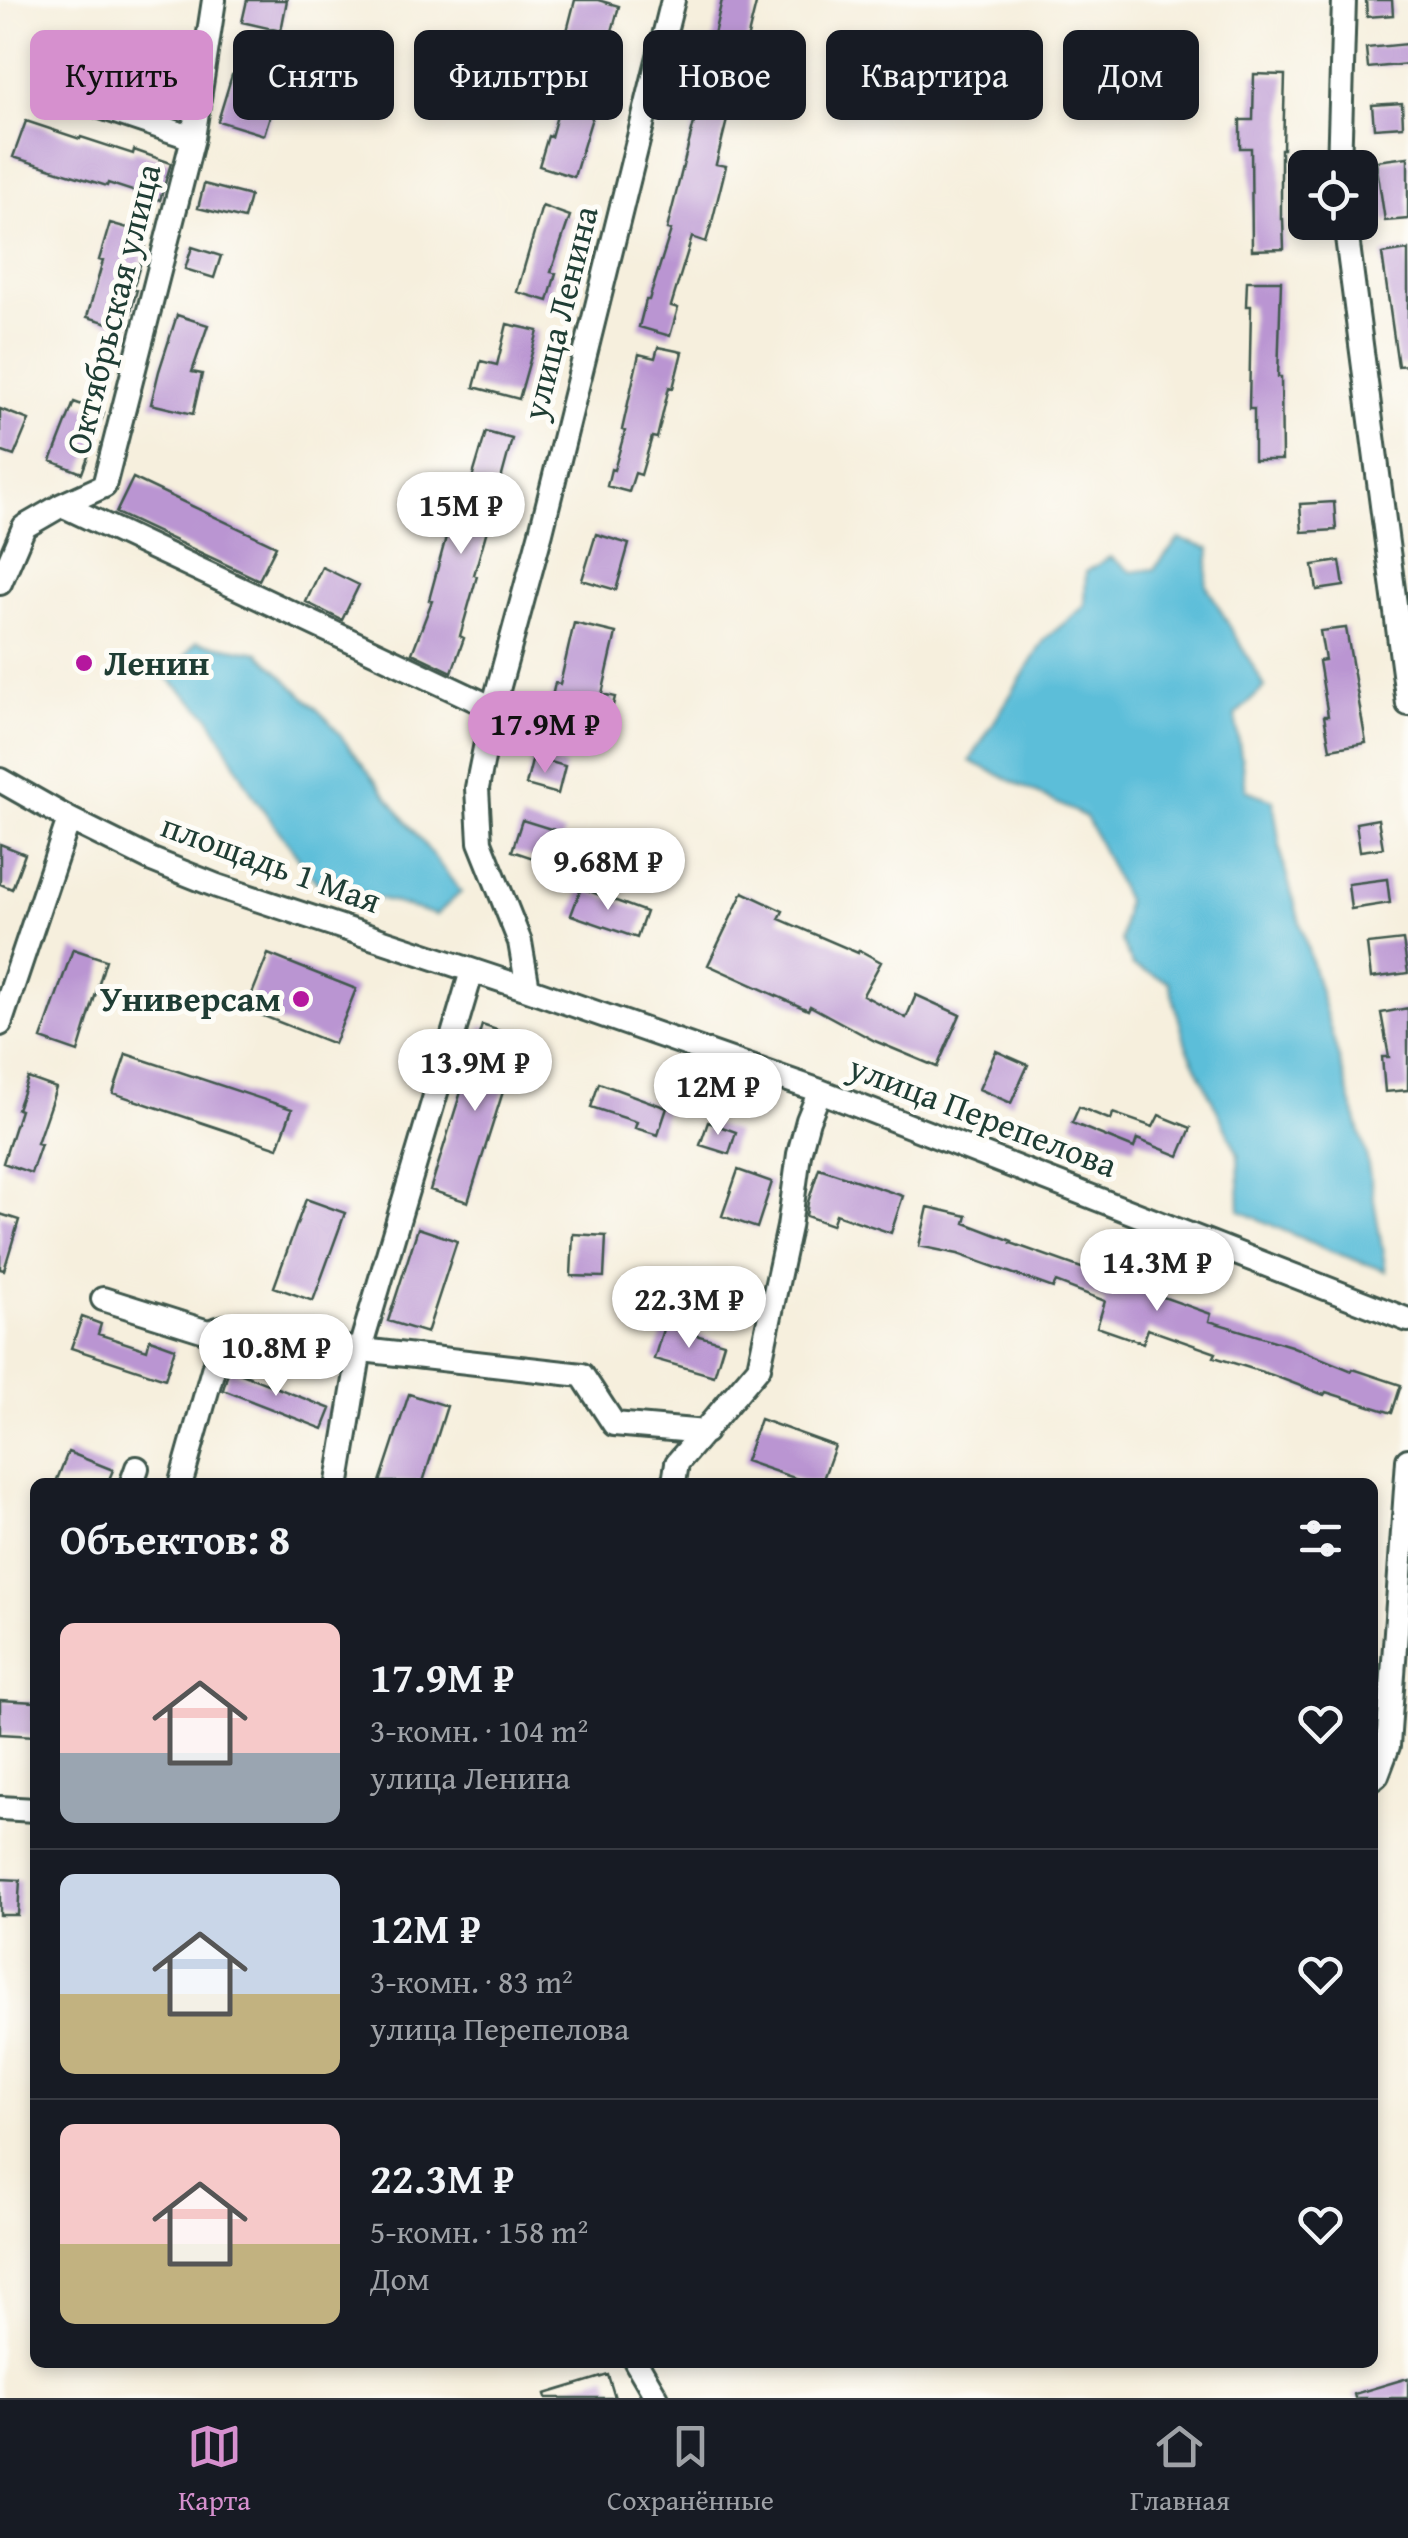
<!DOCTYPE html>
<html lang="ru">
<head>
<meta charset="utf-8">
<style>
  body { margin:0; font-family:"Gentium Book Plus",serif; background:#242831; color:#f1f3f6; height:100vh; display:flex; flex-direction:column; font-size:38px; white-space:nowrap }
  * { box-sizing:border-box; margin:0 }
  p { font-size:32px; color:#9ea1a6 }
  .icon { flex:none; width:55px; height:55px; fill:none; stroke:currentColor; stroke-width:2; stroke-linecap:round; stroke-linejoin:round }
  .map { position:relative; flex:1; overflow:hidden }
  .sheet { position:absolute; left:30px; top:1478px; width:1348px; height:890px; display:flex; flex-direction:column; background:#171b24; border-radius:15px; box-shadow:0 5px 15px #0003 }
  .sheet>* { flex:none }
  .banner { position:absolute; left:30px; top:30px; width:1350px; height:90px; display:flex; gap:20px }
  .buttons { position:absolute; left:1288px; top:150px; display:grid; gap:20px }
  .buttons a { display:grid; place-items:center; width:90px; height:90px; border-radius:15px; background:#171b24; box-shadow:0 5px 15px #0003; font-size:50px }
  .price { position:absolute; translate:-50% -85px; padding:0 22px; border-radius:35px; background:#fff; color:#222; font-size:32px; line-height:65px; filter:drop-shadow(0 2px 5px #0008) }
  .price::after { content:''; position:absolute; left:50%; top:60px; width:30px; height:22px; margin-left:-15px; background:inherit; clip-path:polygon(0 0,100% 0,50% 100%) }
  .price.active { background:#d690ce; color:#111 }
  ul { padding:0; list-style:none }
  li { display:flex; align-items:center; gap:30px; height:250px; padding:0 30px }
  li+li { border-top:2px solid #363941 }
  li span { display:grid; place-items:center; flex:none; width:280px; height:200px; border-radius:15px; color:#555 }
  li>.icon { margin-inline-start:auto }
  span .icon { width:120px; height:120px; fill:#fffc; stroke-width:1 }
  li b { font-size:42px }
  h2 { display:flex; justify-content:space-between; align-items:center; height:120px; padding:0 30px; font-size:42px }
  .chip { padding:0 35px; border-radius:15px; background:#171b24; box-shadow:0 5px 15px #0003; font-size:35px; line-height:90px }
  .chip.active { background:#d690ce; color:#111 }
  .tab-bar { display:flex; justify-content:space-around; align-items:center; height:140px; border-top:2px solid #363941; background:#171b24; font-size:28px; color:#9ea1a6 }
  .tab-bar a { display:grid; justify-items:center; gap:5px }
  .tab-bar .active { color:#d690ce }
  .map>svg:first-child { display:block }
  .water { fill:#5bbed9; stroke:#3d7e86; stroke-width:2.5 }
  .building { fill:#ba95d2 }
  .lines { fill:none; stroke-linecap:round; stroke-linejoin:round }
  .minor-casing { stroke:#3f584d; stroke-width:28 }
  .minor { stroke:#fff; stroke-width:22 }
  .poi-dot { fill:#b5179e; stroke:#fdfcf7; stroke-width:4 }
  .labels { text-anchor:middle; stroke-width:10; stroke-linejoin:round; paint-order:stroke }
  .street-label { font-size:35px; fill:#1f3d34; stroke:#fdfcf7 }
  .poi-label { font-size:35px; font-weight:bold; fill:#1f3d34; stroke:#fdfcf7; text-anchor:start }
</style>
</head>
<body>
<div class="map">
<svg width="1408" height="2398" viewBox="0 0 1408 2398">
  <rect width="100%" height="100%" fill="#fdfcf7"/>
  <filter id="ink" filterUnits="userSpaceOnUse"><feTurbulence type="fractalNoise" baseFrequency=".01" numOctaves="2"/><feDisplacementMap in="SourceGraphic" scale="20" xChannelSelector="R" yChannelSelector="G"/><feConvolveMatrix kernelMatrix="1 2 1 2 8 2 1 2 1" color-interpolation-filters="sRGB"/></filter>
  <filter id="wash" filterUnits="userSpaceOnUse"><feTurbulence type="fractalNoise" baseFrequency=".0048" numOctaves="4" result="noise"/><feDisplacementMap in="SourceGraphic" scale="40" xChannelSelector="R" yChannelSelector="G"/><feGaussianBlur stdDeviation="2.25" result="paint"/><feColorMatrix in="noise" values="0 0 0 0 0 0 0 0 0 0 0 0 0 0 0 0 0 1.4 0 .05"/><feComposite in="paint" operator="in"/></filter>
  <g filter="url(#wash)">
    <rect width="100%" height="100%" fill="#f6efdd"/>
    <!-- water -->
    <path class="water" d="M1179 539 1210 549 1206 585 1265 687 1235 715 1246 790 1273 800 1282 859 1366 1154 1386 1271 1328 1250 1240 1211 1238 1154 1186 1045 1169 982 1133 966 1121 941 1126 900 1086 817 970 761 1045 639 1085 606 1086 572 1110 557 1132 572 1154 569Z
      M196 642 259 653 329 721 461 892 436 915 362 893 318 884 254 797 209 716 168 678Z"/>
    <g id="blocks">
      <!-- building -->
      <path class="building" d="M247 0H287L281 31 242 22Z
        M575 0H598L619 6 608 46 566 35Z
        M722 0H757L716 164 726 166 712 222 706 242 692 237 671 306 678 308 670 336 639 327 646 300H649L671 230 667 229 714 44 712 43Z
        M1366 0H1392L1393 15 1367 17Z
        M86 44 187 78 181 115 74 81Z
        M1407 44 1408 64 1368 68 1366 48Z
        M1254 74 1285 75 1283 149H1281V219H1283L1284 249 1252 250 1251 148H1240V120H1253Z
        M232 75 278 90 264 135 218 121Z
        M567 80 601 88 574 177 539 166 548 136 551 137Z
        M1402 103 1403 126 1374 128 1372 105Z
        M26 121 80 139 81 137 133 154 134 150 171 163 160 200 108 183 107 186 13 157Z
        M1408 157V219L1385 221 1376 161Z
        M204 184 250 196 244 219 198 208Z
        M542 206 570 216 551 272 556 273 548 301 517 292Z
        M110 223 149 234 133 289 137 290 126 328 87 317 103 261 99 260Z
        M192 247 221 256 214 278 185 269Z
        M1408 250V365L1398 366 1382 254Z
        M1247 281H1281L1278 377H1281L1282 460H1254V409H1249L1251 306H1246Z
        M177 315 208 325 192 372 202 374 193 414 151 404 159 371Z
        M507 324 538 331 519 399 474 387 481 361 497 365Z
        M658 347 682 352 673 388 669 387 657 438 652 437 641 475 635 473 629 492 607 486 611 469 614 470 625 431 622 430 639 354 655 358Z
        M74 402 104 413 82 473 51 461Z
        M0 409 29 420 14 456 0 451Z
        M486 432 512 439 500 483 496 482 484 521 489 523 474 575 477 576 460 636 464 638 452 672 412 653 432 601 429 600 446 537 440 535 447 510 451 511 461 479 471 482Z
        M133 478 276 546 259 580 116 513Z
        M1334 502 1336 530 1302 532 1300 504Z
        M596 534 629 544 616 590 582 580Z
        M1340 561 1344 586 1317 590 1313 565Z
        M322 567 359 585 342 620 306 602Z
        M574 623 616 633 602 694 615 697 606 734 547 720 555 683 560 684Z
        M1346 628 1366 743 1330 749 1324 716H1328L1319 661 1325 660 1320 631Z
        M533 757 565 766 558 794 526 785Z
        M1378 819 1383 848 1360 851 1356 823Z
        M522 820 564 833 554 865 512 851Z
        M0 844 25 854 12 889 0 884Z
        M1387 879 1390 903 1351 909 1348 884Z
        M581 888 646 912 637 938 571 915Z
        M743 892 783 911 779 919 858 953 859 950 881 962 863 995 906 1018 916 995 960 1015 937 1067 875 1041 810 1006 808 1010 708 965Z
        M1403 940 1408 973 1371 978 1367 944Z
        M73 949 106 960 78 1052 41 1039Z
        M268 954 356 989 334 1044 246 1009Z
        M1408 1008V1090L1385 1092 1382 1057H1389L1381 1013Z
        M482 1025 520 1038 468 1202 430 1190Z
        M996 1051 1028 1065 1011 1103 979 1089Z
        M126 1054 292 1109 278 1148 113 1093Z
        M28 1078 56 1088 37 1143 41 1144 31 1173 3 1163 20 1110 17 1109Z
        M599 1083 667 1108 658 1135 635 1128 637 1122 591 1107Z
        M1079 1107 1111 1120 1113 1113 1153 1127 1159 1115 1191 1128 1179 1156 1137 1139 1134 1148 1072 1123Z
        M708 1122 736 1132 729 1154 700 1145Z
        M819 1168 903 1196 891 1233 836 1214 832 1225 806 1216 808 1202Z
        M738 1170 772 1182 757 1228 722 1216Z
        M306 1199 345 1213 313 1301 274 1287Z
        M928 1207 967 1216 965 1223 1012 1241 1011 1243 1211 1314 1209 1321 1291 1346 1352 1371 1353 1369 1401 1385 1392 1413 1326 1392 1324 1395 1272 1375 1214 1357 1216 1353 1148 1329 1143 1343 1097 1327 1105 1301 1056 1282 1053 1288 958 1254 919 1246Z
        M0 1214 19 1220 4 1270 0 1269Z
        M418 1228 457 1241 427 1333 388 1321Z
        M573 1234 606 1236 604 1277 571 1276Z
        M82 1317 101 1324 98 1334 147 1350 150 1339 175 1348 165 1379 71 1348Z
        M664 1326 724 1343 714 1376 654 1359Z
        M229 1369 331 1409 323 1429 223 1390Z
        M409 1394 447 1406 423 1482H380Z
        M760 1419 835 1446 822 1482H806L745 1461Z
        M68 1452 113 1470 108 1482H56Z
        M0 1700 35 1702V1736L0 1734Z
        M0 1879 20 1880 18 1915H0Z
        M608 2375 615 2398H546L545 2394Z
        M1408 2378V2398H1355L1354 2394Z"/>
    </g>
  </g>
  <g filter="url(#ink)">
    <use href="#blocks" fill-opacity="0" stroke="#3f584d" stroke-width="2.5"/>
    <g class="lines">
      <defs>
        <path id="minor" d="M53 91 193 138
          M1339 168 1344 0
          M1345 222 1408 704
          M62 505 493 708
          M0 583 24 527 62 505 104 486 193 138 214 0
          M0 780 69 819 152 860 217 886 528 989 820 1091 1408 1320
          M528 989 520 942 480 842 477 788 493 708 541 532 673 0
          M0 1024 69 819
          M103 1299 208 1332 225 1327 292 1342 582 1375 614 1424 705 1432
          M132 1482 137 1468
          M181 1482 225 1327
          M338 1482 360 1349 472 971
          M674 1482 677 1463 759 1367 789 1227 799 1154 808 1120 820 1091
          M1372 1779 1377 1775 1388 1746 1408 1460
          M0 1808 35 1810
          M636 2362 657 2398"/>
      </defs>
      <!-- minor casing -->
      <use href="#minor" class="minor-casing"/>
      <!-- minor -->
      <use href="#minor" class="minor"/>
    </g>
  </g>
  <!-- markers -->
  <g class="poi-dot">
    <circle cx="84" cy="663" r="10"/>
    <circle cx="301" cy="999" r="10"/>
  </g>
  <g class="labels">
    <!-- street labels -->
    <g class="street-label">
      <text transform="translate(113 309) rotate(-76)" y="12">Октябрьская улица</text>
      <text transform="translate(560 313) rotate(-76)" y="12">улица Ленина</text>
      <text transform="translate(271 863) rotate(20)" y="12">площадь 1 Мая</text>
      <text transform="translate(983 1116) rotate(21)" y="12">улица Перепелова</text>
    </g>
    <!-- poi labels -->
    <g class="poi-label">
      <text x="104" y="675">Ленин</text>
      <text x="281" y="1011" text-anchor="end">Универсам</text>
    </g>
  </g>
</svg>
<div class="buttons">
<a><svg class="icon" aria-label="locate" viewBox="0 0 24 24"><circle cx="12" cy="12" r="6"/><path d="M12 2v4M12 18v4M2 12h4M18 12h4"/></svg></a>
</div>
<b class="price" style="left:461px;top:557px">15M ₽</b>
<b class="price active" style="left:545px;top:776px">17.9M ₽</b>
<b class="price" style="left:608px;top:913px">9.68M ₽</b>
<b class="price" style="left:475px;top:1114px">13.9M ₽</b>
<b class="price" style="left:718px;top:1138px">12M ₽</b>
<b class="price" style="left:1157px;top:1314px">14.3M ₽</b>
<b class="price" style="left:689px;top:1351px">22.3M ₽</b>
<b class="price" style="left:276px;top:1399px">10.8M ₽</b>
<div class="banner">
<a class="chip active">Купить</a>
<a class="chip">Снять</a>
<a class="chip">Фильтры</a>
<a class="chip">Новое</a>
<a class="chip">Квартира</a>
<a class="chip">Дом</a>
</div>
<section class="sheet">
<h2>Объектов: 8<svg class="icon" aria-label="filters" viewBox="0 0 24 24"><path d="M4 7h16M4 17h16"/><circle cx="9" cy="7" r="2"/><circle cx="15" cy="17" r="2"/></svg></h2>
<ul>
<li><span style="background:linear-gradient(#f6c9c9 65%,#9aa5b1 0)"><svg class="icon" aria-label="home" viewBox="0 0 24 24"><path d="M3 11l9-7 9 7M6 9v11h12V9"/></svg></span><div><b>17.9M ₽</b><p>3-комн. · 104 m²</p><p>улица Ленина</p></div><svg class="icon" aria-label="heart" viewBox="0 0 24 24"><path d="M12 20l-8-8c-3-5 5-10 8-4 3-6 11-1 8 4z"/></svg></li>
<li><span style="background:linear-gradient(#c9d6e8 60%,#c2b280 0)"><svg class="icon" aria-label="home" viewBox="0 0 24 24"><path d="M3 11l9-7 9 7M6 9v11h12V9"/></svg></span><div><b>12M ₽</b><p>3-комн. · 83 m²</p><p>улица Перепелова</p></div><svg class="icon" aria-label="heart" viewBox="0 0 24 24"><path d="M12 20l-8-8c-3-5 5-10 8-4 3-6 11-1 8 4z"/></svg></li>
<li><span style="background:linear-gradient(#f6c9c9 60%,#c2b280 0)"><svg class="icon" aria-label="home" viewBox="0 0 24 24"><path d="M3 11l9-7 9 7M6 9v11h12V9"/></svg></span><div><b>22.3M ₽</b><p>5-комн. · 158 m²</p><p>Дом</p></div><svg class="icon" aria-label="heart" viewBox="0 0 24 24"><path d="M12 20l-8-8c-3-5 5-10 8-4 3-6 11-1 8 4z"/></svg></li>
</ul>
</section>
</div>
<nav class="tab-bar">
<a class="active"><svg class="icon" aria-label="map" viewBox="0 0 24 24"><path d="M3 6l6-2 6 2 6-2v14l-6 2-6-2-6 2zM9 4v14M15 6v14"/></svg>Карта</a>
<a><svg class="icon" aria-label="saved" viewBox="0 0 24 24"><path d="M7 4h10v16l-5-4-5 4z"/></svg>Сохранённые</a>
<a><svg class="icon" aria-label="home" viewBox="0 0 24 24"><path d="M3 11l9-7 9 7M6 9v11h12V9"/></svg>Главная</a>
</nav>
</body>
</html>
